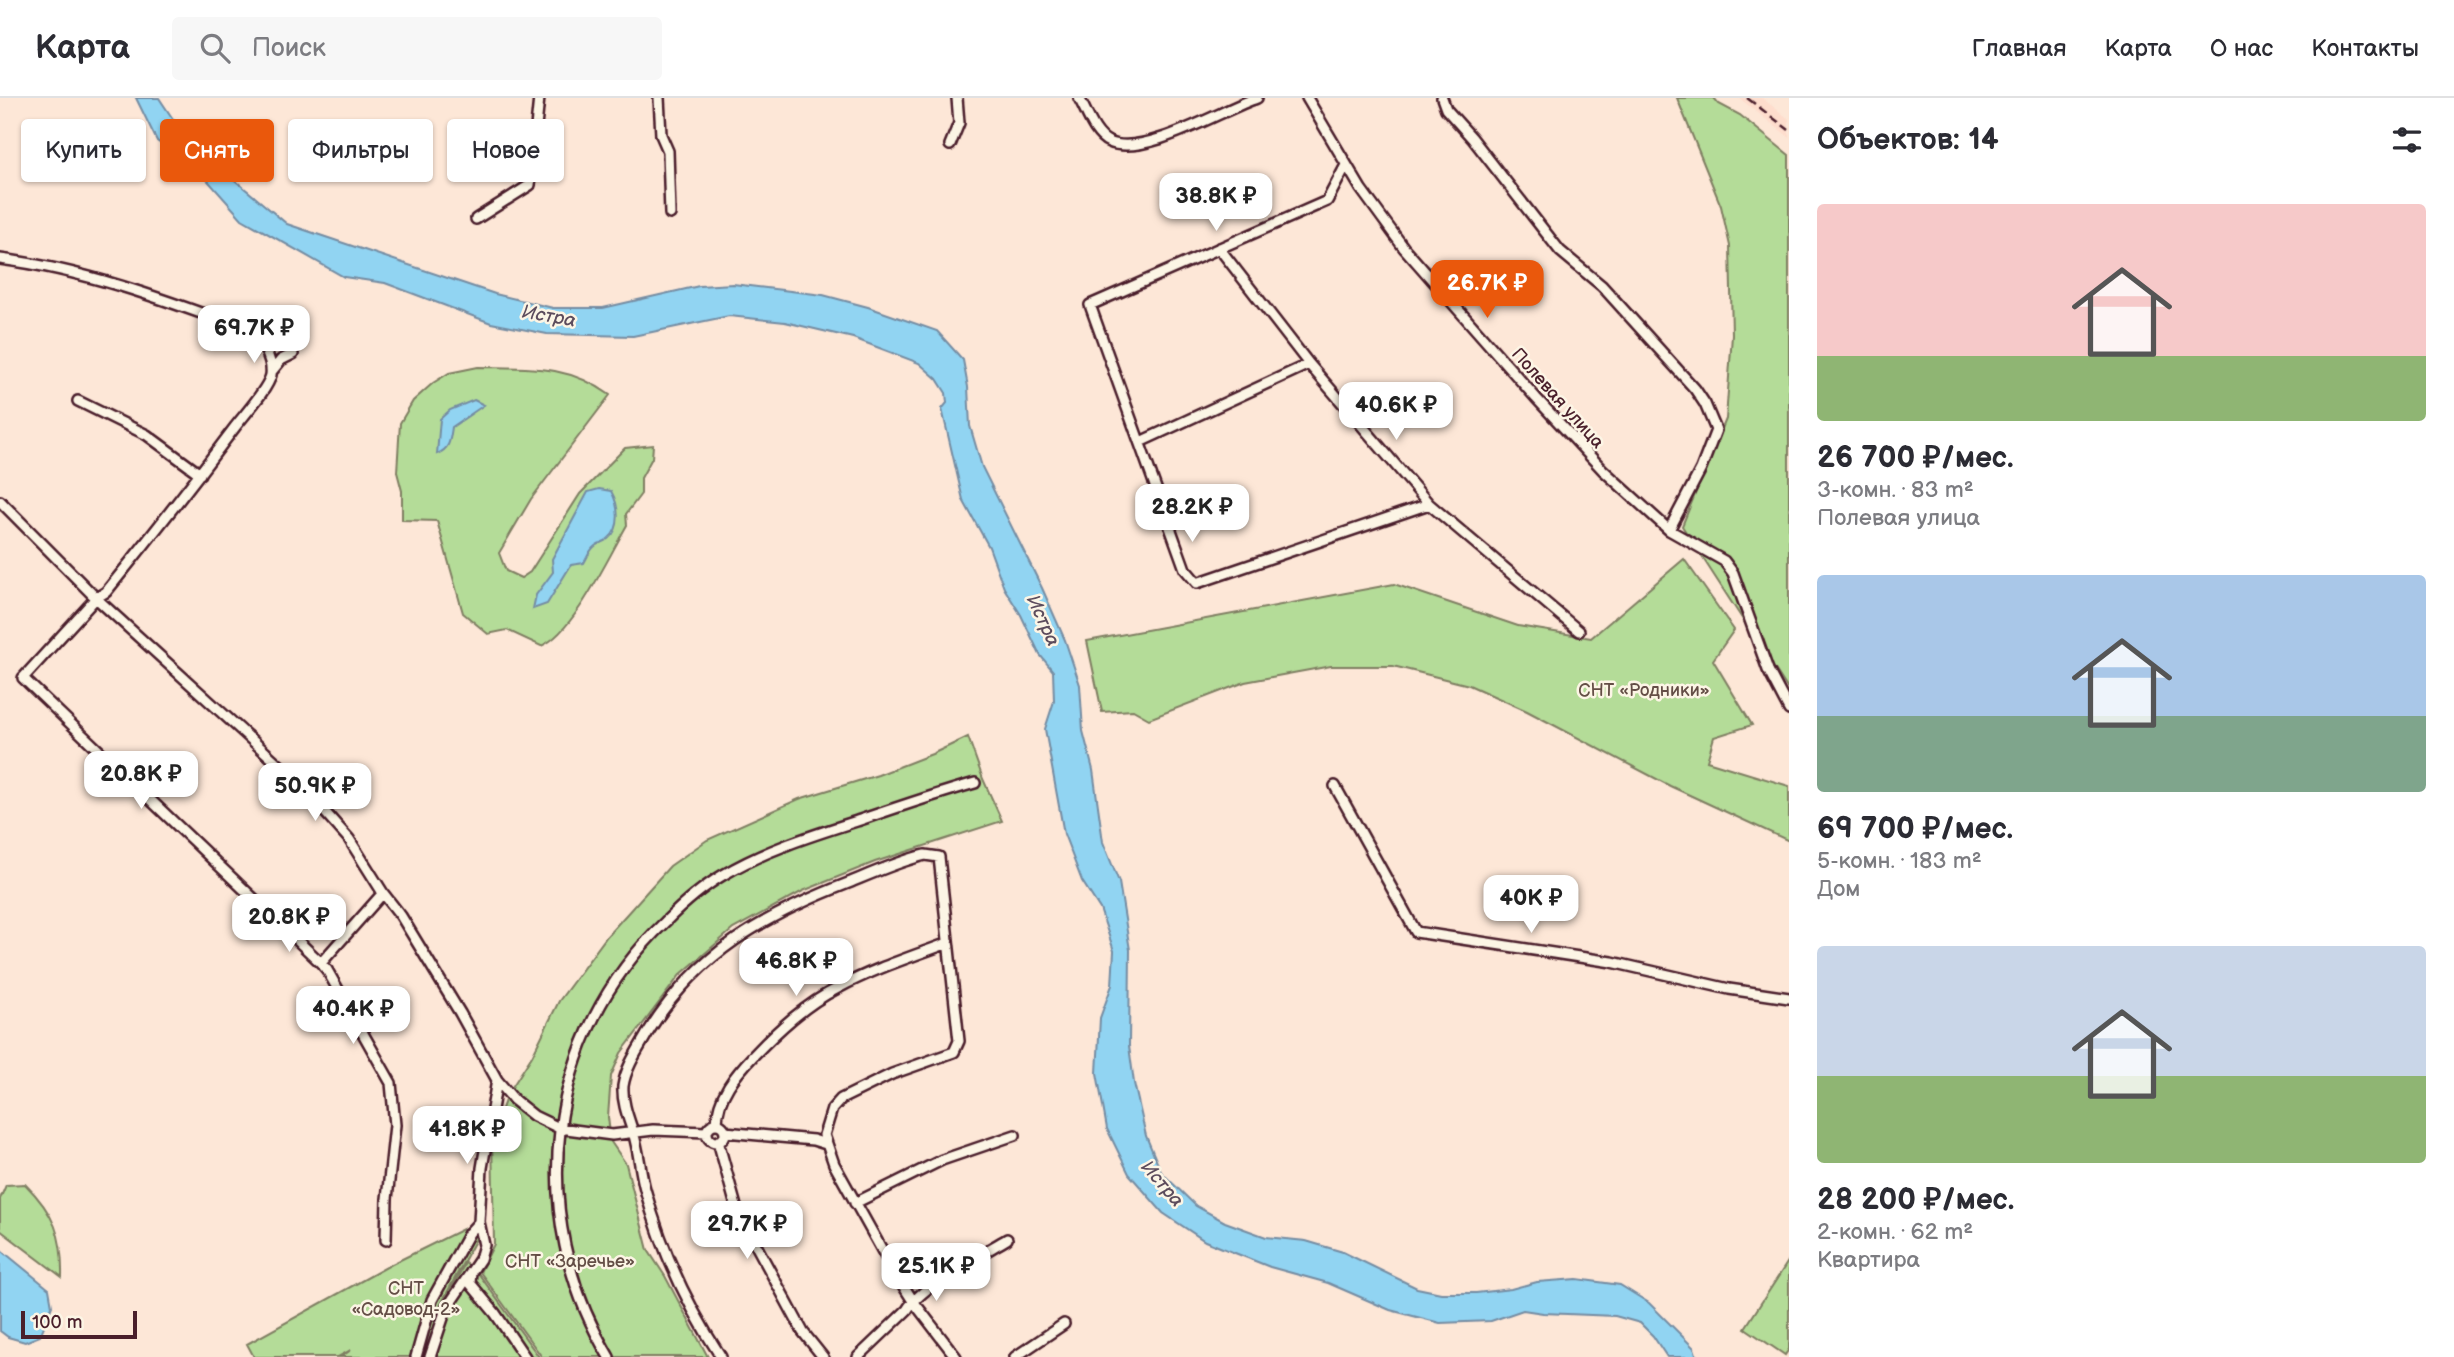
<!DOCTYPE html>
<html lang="ru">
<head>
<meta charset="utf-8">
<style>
  body { margin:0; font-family:"Balsamiq Sans",sans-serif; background:#f7f7f7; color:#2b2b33; height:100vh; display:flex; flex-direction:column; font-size:26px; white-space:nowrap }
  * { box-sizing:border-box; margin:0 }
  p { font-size:23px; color:#7c7c81 }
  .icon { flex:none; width:38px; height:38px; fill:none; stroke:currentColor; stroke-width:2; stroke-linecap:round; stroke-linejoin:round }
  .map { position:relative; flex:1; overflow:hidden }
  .side { display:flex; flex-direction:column; background:#fff; width:665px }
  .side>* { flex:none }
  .banner { position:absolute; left:21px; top:21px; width:665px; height:63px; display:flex; gap:14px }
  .scale { position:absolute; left:21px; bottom:18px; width:116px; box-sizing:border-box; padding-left:7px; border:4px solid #4a1f2b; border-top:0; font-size:19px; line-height:24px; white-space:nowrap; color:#4a1f2b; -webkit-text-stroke:5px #fcf5e5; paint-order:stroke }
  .price { position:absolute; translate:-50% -60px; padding:0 16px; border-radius:14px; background:#fff; color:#222; font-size:23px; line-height:46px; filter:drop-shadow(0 2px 4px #0008) }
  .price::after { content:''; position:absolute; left:50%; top:42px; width:21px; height:16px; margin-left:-10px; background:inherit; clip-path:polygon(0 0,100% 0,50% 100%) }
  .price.selected { background:#ea580c; color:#fff }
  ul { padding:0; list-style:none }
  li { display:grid; align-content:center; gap:14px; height:371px; padding:0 28px }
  li span { display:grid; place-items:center; height:217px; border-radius:7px; color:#555 }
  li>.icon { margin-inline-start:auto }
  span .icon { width:126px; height:126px; fill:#fffc; stroke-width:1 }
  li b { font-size:30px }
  h2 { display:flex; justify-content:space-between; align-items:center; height:84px; padding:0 28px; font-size:30px }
  .chip { padding:0 24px; border-radius:7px; background:#fff; box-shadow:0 2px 5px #0004; font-size:24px; line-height:63px }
  .chip.selected { background:#ea580c; color:#fff }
  header { display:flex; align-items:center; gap:42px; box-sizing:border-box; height:98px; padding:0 35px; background:#fff; border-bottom:2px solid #e1e1e2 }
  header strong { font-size:33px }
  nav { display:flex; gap:38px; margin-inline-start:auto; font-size:24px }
  .search { width:490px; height:63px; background:#f7f7f7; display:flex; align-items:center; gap:18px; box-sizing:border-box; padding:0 24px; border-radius:7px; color:#7c7c81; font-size:26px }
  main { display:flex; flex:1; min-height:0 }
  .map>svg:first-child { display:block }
  .built { fill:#feddcd }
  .green { fill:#b4dc98; stroke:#7f7e62; stroke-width:2 }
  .water { fill:#91d4f2; stroke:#758ca2; stroke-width:2 }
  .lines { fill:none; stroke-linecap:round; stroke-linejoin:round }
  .minor-casing { stroke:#4a1f2b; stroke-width:14 }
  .minor { stroke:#fcf5e5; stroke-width:9 }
  .rail { stroke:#4a1f2b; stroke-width:2.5; stroke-dasharray:10 5; stroke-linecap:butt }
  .labels { text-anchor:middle; stroke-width:5; stroke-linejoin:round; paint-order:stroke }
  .street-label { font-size:18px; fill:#4a1f2b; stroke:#fcf5e5 }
  .park-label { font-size:18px; fill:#644e46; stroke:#fcf5e5 }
  .water-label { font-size:19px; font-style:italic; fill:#5c4c5d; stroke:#fcf5e5 }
</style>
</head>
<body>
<header>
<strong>Карта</strong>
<div class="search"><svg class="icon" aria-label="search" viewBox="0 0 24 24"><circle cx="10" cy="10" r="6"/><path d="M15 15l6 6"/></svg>Поиск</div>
<nav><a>Главная</a><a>Карта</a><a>О нас</a><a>Контакты</a></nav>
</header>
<main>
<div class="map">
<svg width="1789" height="1259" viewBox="0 0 1789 1259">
  <rect width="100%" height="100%" fill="#fde7d7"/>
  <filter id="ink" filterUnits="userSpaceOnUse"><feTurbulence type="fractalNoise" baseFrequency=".0143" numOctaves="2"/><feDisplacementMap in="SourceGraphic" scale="14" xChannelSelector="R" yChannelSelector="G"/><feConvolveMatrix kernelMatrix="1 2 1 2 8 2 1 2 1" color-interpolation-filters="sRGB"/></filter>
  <g filter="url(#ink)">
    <!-- built -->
    <path class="built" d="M1739 0H1762L1789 21V39Z"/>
    <!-- green -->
    <path class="green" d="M1677 0H1714L1719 6 1740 17 1789 57V593L1682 428 1726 321 1732 237 1730 148 1721 108Z
      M478 269C529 270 567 266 610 297L531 401 499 455 506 473 521 480 530 474 580 396 625 350 653 347 652 360 641 380V396L626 416 627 427C609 458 573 536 541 548L507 532 488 536 463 515 437 423 402 422V393L397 374 400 325 413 303 433 285 449 275Z
      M1684 461 1734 532 1713 562 1752 627 1714 639 1707 663 1789 688V743L1670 688 1527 613 1469 587 1393 568H1331L1245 584 1149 621 1133 612 1102 614 1087 543 1394 486 1518 528 1591 540Z
      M968 639 983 681 1002 723 875 764 803 793 733 831 680 877 621 955 611 978 608 1019 611 1044 626 1066 648 1152 665 1178 708 1259H542L480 1174 494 1146 492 1038 507 997 532 958 559 903 607 838 670 768 707 742 799 701 878 677 932 656Z
      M25 1086C54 1115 63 1138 62 1179L0 1132V1101L6 1087Z
      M467 1129 477 1139 441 1206 425 1259H341L351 1252 338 1259H254L247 1246 392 1166Z
      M1789 1162V1251L1785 1257 1745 1230Z
      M465 1165 478 1175 539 1259H427L443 1207Z"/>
    <!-- water -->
    <path class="water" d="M136 0H159L187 42 287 126 495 196 553 210H603L699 188 733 186 823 197 868 209 937 233 963 262 968 289 970 328 982 369 1042 490 1065 542 1080 587 1083 633 1093 672 1103 744 1119 784 1130 852 1129 948 1134 985 1146 1038 1161 1074 1196 1108 1225 1124 1266 1139 1306 1143 1343 1154 1417 1190 1441 1195H1476L1511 1191 1537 1184 1577 1181 1620 1187 1649 1205 1694 1250 1697 1259H1667L1653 1238 1640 1225 1615 1218 1543 1215 1523 1212 1491 1223 1440 1225 1390 1212 1328 1185 1270 1169 1205 1143 1163 1115 1129 1076 1107 1031 1097 975 1100 920 1112 887 1114 853 1100 811 1082 783 1064 736 1045 631 1054 603 1053 573 1040 557 1021 517 1004 490 989 449 963 402 942 311 947 305 946 295 937 281 919 265 853 240 785 224 729 218 633 238 547 236 491 225 385 185 344 179 242 121 202 76 157 43Z
      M474 302 484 307 452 329C450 342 450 351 437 356L440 321 450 312Z
      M599 391 611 393C619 407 622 430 608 441 603 445 597 445 593 450 589 454 587 460 584 465L571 467 547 506 533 511 536 497 553 474 552 461 588 394Z
      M0 1151 49 1191 52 1208 40 1238 25 1244 8 1239 0 1233Z"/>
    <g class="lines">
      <defs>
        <path id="minor" d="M659 0 661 37 668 53 670 116
          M1079 0C1087 14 1094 37 1109 44 1144 60 1223 11 1257 0
          M1307 0 1361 91 1404 150 1536 300 1603 372 1669 432 1724 463 1733 475 1768 572 1789 612
          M1442 0 1446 11 1472 40 1560 153 1602 188 1695 291 1705 306 1716 332 1701 371 1669 432
          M950 47 959 25 957 0
          M1346 67 1327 103 1090 207 1185 471 1197 485 1429 406
          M476 121 530 87 539 0
          M1219 150 1309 266 1429 406 1579 533
          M0 161C87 172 171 204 253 234 262 244 273 262 271 277 268 291 244 317 235 329 193 385 150 440 106 494L96 500 23 580 321 865
          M272 273 281 262 293 256
          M78 303 147 337 200 376
          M1140 344 1309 266
          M0 403 96 500 299 685 349 741 383 795 401 818 460 915 497 982 514 1002 534 1018 559 1030 612 1037 653 1032 707 1034
          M1335 688 1416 834 1612 864 1729 891 1789 900
          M383 795 321 865 327 872 391 985 395 1027 387 1101 386 1142
          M717 1026C717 998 736 976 754 957 779 931 806 906 838 890 873 871 911 859 948 845
          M707 1035a9 9 0 1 1 18 0a9 9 0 1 1-18 0Z
          M725 1034 813 1042 826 1046
          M718 1043 737 1112 803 1234 823 1259
          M855 1105 942 1062 1015 1037
          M471 1174 470 1185 495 1215 525 1259
          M416 1259 432 1202 469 1135 479 1124
          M430 1259 446 1211 480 1161 484 1147 479 1124 482 1070 497 982
          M609 1259C524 1118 545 938 665 824 683 806 701 790 723 777 765 752 813 737 860 722 898 709 936 696 975 685
          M721 1259C687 1207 661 1151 645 1091 640 1073 639 1053 633 1034 628 1019 622 1004 623 988 626 969 638 952 647 936 696 855 765 817 851 784 875 774 900 763 925 757L939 759 959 943 954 954 892 976 841 1001 832 1011 824 1037 834 1066 892 1170 913 1203 956 1259
          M858 1259 907 1212C921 1188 982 1156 1007 1141
          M1015 1259 1064 1226"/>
      </defs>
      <!-- minor casing -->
      <use href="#minor" class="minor-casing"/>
      <!-- minor -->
      <use href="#minor" class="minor"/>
      <!-- rail -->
      <path class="rail" d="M1747 0 1789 32"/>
    </g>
  </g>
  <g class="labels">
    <!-- street labels -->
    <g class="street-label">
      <text transform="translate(1558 300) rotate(48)" y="6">Полевая улица</text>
    </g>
    <!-- park labels -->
    <g class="park-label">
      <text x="1644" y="598">СНТ «Родники»</text>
      <text x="570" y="1169">СНТ «Заречье»</text>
      <text x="406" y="1196">СНТ<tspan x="406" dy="21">«Садовод-2»</tspan></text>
    </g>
    <!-- water labels -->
    <g class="water-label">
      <text transform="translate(549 217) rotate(10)" y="7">Истра</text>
      <text transform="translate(1044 522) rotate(65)" y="7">Истра</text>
      <text transform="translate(1163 1085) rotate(49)" y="7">Истра</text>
    </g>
  </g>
</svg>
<div class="scale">100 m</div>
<b class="price" style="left:1216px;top:135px">38.8K ₽</b>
<b class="price selected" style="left:1487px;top:222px">26.7K ₽</b>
<b class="price" style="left:254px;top:267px">69.7K ₽</b>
<b class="price" style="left:1396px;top:344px">40.6K ₽</b>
<b class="price" style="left:1192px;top:446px">28.2K ₽</b>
<b class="price" style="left:141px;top:713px">20.8K ₽</b>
<b class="price" style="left:315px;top:725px">50.9K ₽</b>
<b class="price" style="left:1531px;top:837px">40K ₽</b>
<b class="price" style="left:289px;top:856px">20.8K ₽</b>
<b class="price" style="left:796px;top:900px">46.8K ₽</b>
<b class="price" style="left:353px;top:948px">40.4K ₽</b>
<b class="price" style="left:467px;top:1068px">41.8K ₽</b>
<b class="price" style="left:747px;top:1163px">29.7K ₽</b>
<b class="price" style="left:936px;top:1205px">25.1K ₽</b>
<div class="banner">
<a class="chip">Купить</a>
<a class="chip selected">Снять</a>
<a class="chip">Фильтры</a>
<a class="chip">Новое</a>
</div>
</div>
<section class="side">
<h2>Объектов: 14<svg class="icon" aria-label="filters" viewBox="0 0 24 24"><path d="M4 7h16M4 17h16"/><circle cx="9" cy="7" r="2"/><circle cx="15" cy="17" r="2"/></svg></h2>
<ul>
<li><span style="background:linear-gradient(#f6c9c9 70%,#8fb573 0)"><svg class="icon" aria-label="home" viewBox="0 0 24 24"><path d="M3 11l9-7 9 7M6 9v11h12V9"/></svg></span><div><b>26 700 ₽/мес.</b><p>3-комн. · 83 m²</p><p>Полевая улица</p></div></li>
<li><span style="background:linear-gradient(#a9c7e8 65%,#7fa58c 0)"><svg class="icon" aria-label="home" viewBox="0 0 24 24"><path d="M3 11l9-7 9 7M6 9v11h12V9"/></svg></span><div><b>69 700 ₽/мес.</b><p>5-комн. · 183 m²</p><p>Дом</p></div></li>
<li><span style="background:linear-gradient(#c9d6e8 60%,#8fb573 0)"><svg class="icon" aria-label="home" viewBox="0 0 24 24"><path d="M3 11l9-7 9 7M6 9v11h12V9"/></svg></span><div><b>28 200 ₽/мес.</b><p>2-комн. · 62 m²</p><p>Квартира</p></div></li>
</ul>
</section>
</main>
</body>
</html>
